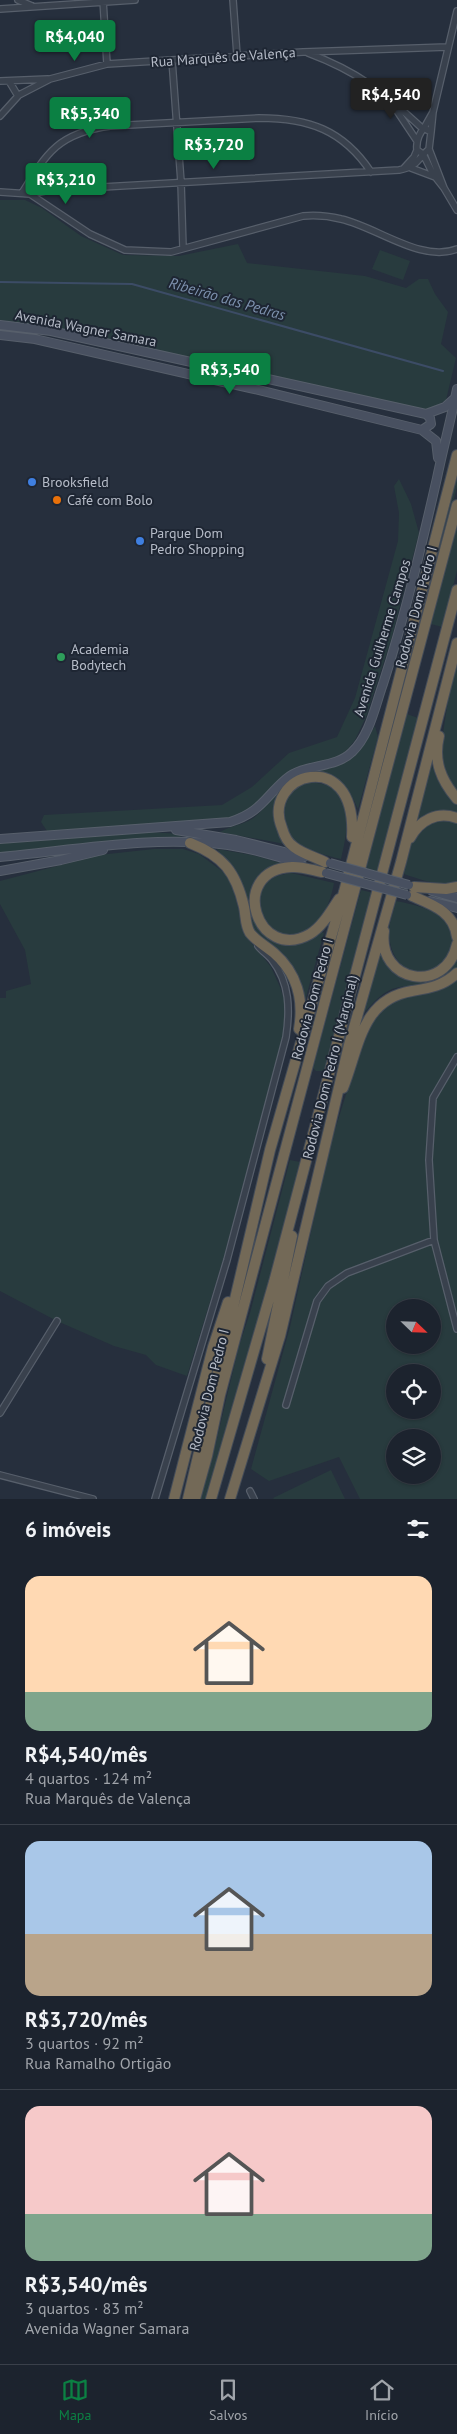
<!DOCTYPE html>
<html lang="pt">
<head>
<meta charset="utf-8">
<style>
  body { margin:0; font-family:"PT Sans",sans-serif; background:#292f3a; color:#f1f3f6; height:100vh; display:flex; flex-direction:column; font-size:19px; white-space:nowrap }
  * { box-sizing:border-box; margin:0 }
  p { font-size:16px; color:#a0a4aa }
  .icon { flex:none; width:28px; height:28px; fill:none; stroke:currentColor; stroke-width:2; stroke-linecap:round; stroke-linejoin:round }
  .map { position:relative; height:1499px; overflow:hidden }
  .side { display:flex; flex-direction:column; background:#1c232e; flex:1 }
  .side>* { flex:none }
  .needle { width:32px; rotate:113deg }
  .fabs { position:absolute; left:386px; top:1299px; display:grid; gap:10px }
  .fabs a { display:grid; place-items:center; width:55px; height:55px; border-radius:50%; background:#1c232e; box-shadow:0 1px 4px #0004,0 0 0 1px #3a404a; font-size:25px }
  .price { position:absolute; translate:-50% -42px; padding:0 11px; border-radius:5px; background:#0b8043; color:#fff; font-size:16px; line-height:32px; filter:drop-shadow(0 1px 2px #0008) }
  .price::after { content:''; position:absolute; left:50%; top:30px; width:15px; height:11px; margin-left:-8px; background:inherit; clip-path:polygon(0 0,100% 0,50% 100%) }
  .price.active { background:#222; color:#fff }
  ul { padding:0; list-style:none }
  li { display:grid; align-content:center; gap:10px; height:265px; padding:0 25px }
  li+li { border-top:1px solid #3a404a }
  li span { display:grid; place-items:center; height:155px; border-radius:15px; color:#555 }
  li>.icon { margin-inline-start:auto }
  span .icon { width:90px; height:90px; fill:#fffc; stroke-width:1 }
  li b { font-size:21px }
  h2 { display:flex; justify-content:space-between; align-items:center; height:60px; padding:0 25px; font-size:21px }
  .tab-bar { display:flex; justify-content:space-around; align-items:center; height:70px; border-top:1px solid #3a404a; background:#1c232e; font-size:14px; color:#a0a4aa }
  .tab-bar a { display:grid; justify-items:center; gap:2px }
  .tab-bar .active { color:#0b8043 }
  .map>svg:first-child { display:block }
  .green { fill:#283b3e; fill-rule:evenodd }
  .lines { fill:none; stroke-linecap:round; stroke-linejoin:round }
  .stream { stroke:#3c4c66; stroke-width:2 }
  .street-casing { stroke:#575f6b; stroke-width:8 }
  .secondary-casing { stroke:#575f6b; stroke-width:10 }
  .highway-casing { stroke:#444c58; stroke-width:12 }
  .street { stroke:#39414d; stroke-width:5.5 }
  .secondary { stroke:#485060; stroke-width:8 }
  .highway { stroke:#736957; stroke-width:10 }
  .secondary-bridge-casing { stroke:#575f6b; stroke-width:10; stroke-linecap:butt }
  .secondary-bridge { stroke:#485060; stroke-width:8 }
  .shop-dot { fill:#3f7fe0; stroke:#1e2633; stroke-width:2 }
  .food-dot { fill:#e8710a; stroke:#1e2633; stroke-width:2 }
  .leisure-dot { fill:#2e9e5b; stroke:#1e2633; stroke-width:2 }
  .labels { text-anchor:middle; stroke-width:4; stroke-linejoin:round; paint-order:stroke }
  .street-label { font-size:14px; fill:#b6bcc8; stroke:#1e2633 }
  .poi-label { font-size:14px; fill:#b6bcc8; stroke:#1e2633; text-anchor:start }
  .water-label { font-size:15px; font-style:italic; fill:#7e92af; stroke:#1e2633 }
</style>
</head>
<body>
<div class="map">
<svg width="457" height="1499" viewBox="0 0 457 1499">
  <rect width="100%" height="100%" fill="#262f3d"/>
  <!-- green -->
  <path class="green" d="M0 200H25L42 208 81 236 123 255 179 256 238 244 247 263 365 276 406 288 419 279H428L435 294 448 312 441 344 456 358 446 400 430 410H418L55 328 0 320Z
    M380 250 410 261 403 280 372 269Z
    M457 475V487L356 866 353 865Z
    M399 479 411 504 419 533 391 640 366 717 355 740 343 755 297 769 245 814 206 823 47 831 41 822 44 815 222 805 252 787 289 753 337 737 355 698 398 541 399 513 394 486Z
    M457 525V571L442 627 431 624Z
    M457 662V797L438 767 451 680Z
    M407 714 418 718 377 872 366 868Z
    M375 726 378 737 358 809C349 787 337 778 313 773L279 793C273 816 273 824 285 844L220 832C230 826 242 825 252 819 268 809 275 787 292 778 302 772 313 771 325 769 351 765 362 748 375 726Z
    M431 764 437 779 457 805V814C441 809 431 812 416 820Z
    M314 782C319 784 325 784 330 786 355 798 346 838 341 859 297 849 263 831 295 785Z
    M446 818 457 823V881C438 887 422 880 404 874L411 844 426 823Z
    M152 832 180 834 181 838 0 854V842Z
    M154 849H183L199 854 222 871 231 881 245 935 271 967 280 987 286 1005 283 1035 223 1260 187 1376 156 1365 146 1355 114 1346 57 1321 0 1291V998H6V991L31 984 25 950 0 904V881L99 855Z
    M217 849 252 855 285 864C216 877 262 978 320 931L324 933 304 1004 299 981 253 933 236 873Z
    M291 873 334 883C332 895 326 913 318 923 298 949 251 931 260 897 262 889 266 882 273 878 278 875 286 874 291 873Z
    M361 890 374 893 324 1071H316L313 1068Z
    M396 901C416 905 443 910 451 931 453 935 452 942 452 946 452 952 446 963 441 966 414 984 390 963 389 934 388 924 394 911 396 901Z
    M380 949C387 968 402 973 419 981L457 956V967C447 975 436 985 423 986 413 986 403 985 392 989 380 994 371 1005 363 1014Z
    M457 973V1499H360L339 1457 269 1481 251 1469 290 1327 330 1146 370 1017 388 999ZM395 1308H432V1345H395ZM395 1372H432V1410H395ZM395 1438H432V1475H395Z
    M290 1160 300 1162 274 1268 206 1499H199L212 1459 239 1346 250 1313Z
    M331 1470 345 1499H274L273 1498Z"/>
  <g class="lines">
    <!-- stream -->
    <path class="stream" d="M0 282 132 284 443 371"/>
    <defs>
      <path id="street" d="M18 0 32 6
        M103 0 107 64
        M233 0 237 55
        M0 9 135 0
        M308 53C359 72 383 92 423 129
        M172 60 181 182 183 248
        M0 81 48 79
        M9 81 18 96
        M395 108 417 141
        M433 112 457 11
        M0 116 19 95 50 79 107 64 303 52 447 47
        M424 128 433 112 431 132
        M423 154 417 150C416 142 419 134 424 128L431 132 429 149 444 188 433 174 423 154
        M404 168 414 157 417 150
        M411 168 435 177
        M444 188 457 210
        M0 192 30 194 90 234 125 250 171 252 303 216C315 215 329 216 341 219 377 227 421 263 457 249
        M22 193C47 152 59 133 110 126L259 118C309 118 343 130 371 172
        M30 194 50 190 399 170C419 166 416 160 429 149
        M457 1057 433 1098 429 1160 434 1240 457 1329
        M286 1405 317 1301 328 1286 347 1273 434 1240
        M0 1413 57 1321
        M0 1475 93 1499
        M250 1491 254 1499
        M155 1499 227 1260 286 1037C290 1010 290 983 272 960 268 955 262 951 258 946"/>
      <path id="secondary" d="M0 325 51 331 426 414 445 407 455 398
        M0 335 35 339 250 388 422 430 436 441 438 458
        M422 430 431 424 430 418 426 414
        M176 830 236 840 304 857
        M0 839 230 822C261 812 264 798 286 779 305 763 335 769 352 752 370 735 375 706 383 684 405 616 421 548 437 478 443 449 451 419 457 389
        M0 857C75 850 153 835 228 845 253 849 278 856 302 865
        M0 871 61 860 103 850
        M432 891 457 898
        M430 901 457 908"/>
      <path id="highway" d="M439 736C433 761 441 780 457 799
        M410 838C420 820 437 811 457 818
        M190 843C223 856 236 872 244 907 246 916 245 925 250 933 256 941 266 946 274 953 297 973 304 1000 299 1029
        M325 862C315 857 303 854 294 847 288 843 284 835 282 828 260 774 357 743 352 837
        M322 872C312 870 301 866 291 867 227 871 257 964 310 934 322 927 331 911 339 899
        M414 887 446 889 457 887
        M412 896C433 905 454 912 457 937
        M384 931C377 983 446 995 457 944
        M343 1088C359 1048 361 999 412 991 430 988 443 986 457 973
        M267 1359 292 1236
        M174 1499 213 1347 228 1302
        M188 1499 270 1150 344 892 457 455
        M195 1499 207 1456 220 1395 457 505
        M211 1499 274 1282 457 590
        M230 1499 280 1336 349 1045 401 862 457 643"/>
    </defs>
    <!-- street casing -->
    <use href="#street" class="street-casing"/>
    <!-- secondary casing -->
    <use href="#secondary" class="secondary-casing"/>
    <!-- highway casing -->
    <use href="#highway" class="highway-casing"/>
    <!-- street -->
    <use href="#street" class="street"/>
    <!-- secondary -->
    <use href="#secondary" class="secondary"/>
    <!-- highway -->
    <use href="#highway" class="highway"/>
    <defs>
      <path id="secondary-bridge" d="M330 863 409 885
        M326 873 407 895"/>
    </defs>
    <!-- secondary-bridge casing -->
    <use href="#secondary-bridge" class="secondary-bridge-casing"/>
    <!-- secondary-bridge -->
    <use href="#secondary-bridge" class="secondary-bridge"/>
  </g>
  <!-- markers -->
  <g class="shop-dot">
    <circle cx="32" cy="482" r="5"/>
    <circle cx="140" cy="541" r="5"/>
  </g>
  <circle class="food-dot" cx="57" cy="500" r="5"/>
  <circle class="leisure-dot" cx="61" cy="657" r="5"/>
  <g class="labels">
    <!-- street labels -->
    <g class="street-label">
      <text transform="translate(223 57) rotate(-4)" y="5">Rua Marquês de Valença</text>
      <text transform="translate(86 328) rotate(11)" y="5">Avenida Wagner Samara</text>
      <text transform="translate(416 607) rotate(-75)" y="5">Rodovia Dom Pedro I</text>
      <text transform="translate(382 638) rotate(-73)" y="5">Avenida Guilherme Campos</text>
      <text transform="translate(312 999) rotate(-75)" y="5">Rodovia Dom Pedro I</text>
      <text transform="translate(330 1067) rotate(-76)" y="5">Rodovia Dom Pedro I (Marginal)</text>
      <text transform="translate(209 1390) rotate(-76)" y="5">Rodovia Dom Pedro I</text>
    </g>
    <!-- poi labels -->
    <g class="poi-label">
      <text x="42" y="487">Brooksfield</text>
      <text x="67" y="505">Café com Bolo</text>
      <text x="150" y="538">Parque Dom<tspan x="150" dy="16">Pedro Shopping</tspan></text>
      <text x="71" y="654">Academia<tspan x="71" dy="16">Bodytech</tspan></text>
    </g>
    <!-- water labels -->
    <g class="water-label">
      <text transform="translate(227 299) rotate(16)" y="5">Ribeirão das Pedras</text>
    </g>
  </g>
</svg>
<div class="fabs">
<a><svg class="needle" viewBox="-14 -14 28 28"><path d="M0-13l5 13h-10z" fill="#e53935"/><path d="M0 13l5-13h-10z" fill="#a0a4aa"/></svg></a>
<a><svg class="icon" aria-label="locate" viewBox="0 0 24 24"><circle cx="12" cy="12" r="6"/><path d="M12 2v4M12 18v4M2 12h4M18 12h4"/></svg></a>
<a><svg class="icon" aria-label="layers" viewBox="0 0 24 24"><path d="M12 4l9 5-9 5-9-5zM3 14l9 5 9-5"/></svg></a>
</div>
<b class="price" style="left:75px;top:62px">R$4,040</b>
<b class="price active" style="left:391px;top:120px">R$4,540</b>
<b class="price" style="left:90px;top:139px">R$5,340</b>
<b class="price" style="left:214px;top:170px">R$3,720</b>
<b class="price" style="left:66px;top:205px">R$3,210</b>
<b class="price" style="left:230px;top:395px">R$3,540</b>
</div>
<section class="side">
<h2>6 imóveis<svg class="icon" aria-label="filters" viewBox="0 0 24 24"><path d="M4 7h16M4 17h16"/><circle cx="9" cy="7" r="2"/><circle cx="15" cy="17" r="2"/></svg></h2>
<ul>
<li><span style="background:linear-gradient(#ffd9b3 75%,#7fa58c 0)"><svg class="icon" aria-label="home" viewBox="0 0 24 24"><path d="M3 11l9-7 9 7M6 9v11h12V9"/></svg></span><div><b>R$4,540/mês</b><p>4 quartos · 124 m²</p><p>Rua Marquês de Valença</p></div></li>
<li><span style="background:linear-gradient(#a9c7e8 60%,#b9a48a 0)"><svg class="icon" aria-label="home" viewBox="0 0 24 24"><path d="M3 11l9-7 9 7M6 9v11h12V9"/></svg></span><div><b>R$3,720/mês</b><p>3 quartos · 92 m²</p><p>Rua Ramalho Ortigão</p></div></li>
<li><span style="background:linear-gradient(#f6c9c9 70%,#7fa58c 0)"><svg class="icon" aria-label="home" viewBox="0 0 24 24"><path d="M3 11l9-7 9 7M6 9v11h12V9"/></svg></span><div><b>R$3,540/mês</b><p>3 quartos · 83 m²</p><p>Avenida Wagner Samara</p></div></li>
</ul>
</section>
<nav class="tab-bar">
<a class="active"><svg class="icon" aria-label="map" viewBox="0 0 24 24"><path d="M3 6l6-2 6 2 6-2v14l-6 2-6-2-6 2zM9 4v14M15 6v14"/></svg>Mapa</a>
<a><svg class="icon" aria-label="saved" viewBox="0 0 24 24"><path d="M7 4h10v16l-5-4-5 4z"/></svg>Salvos</a>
<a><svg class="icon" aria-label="home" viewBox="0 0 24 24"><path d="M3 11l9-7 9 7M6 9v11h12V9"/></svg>Início</a>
</nav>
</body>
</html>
